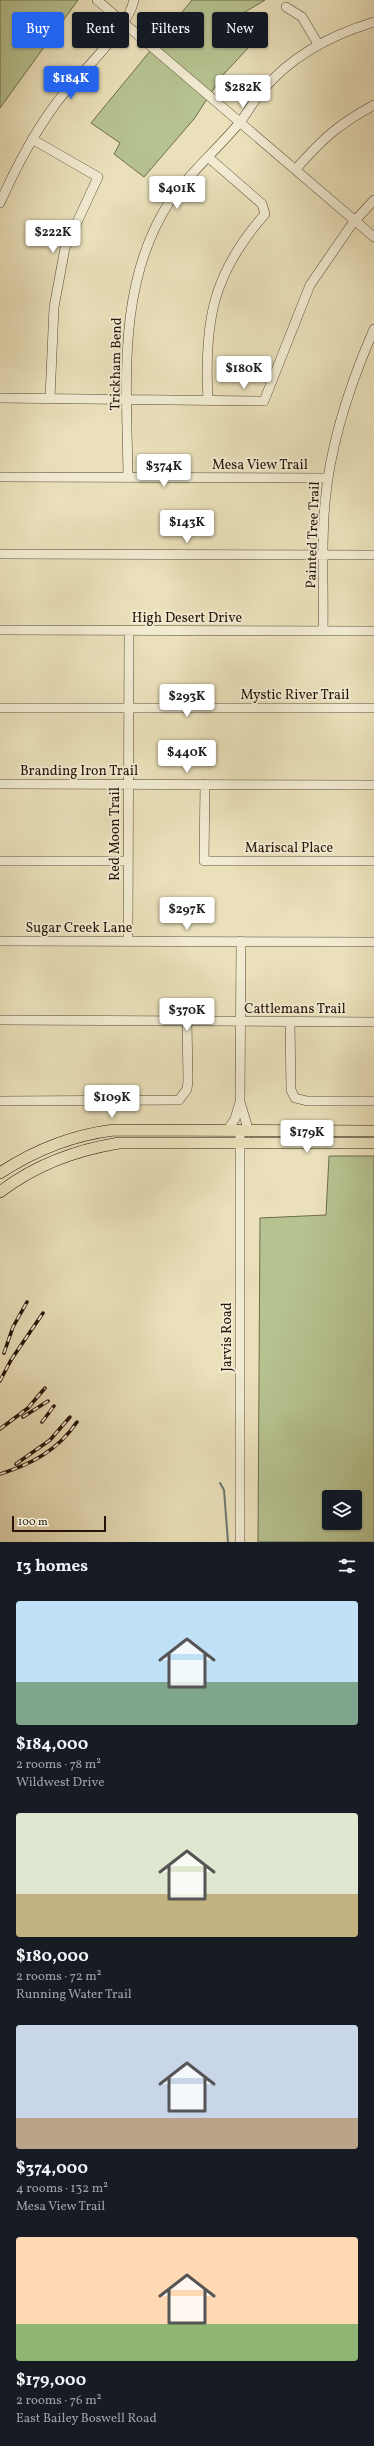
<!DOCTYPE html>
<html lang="en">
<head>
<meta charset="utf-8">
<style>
  body { margin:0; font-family:Vollkorn,serif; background:#20242c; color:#f1f3f6; height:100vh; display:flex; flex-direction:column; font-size:15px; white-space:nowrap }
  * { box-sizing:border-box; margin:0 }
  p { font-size:13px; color:#9ea1a6 }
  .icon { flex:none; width:22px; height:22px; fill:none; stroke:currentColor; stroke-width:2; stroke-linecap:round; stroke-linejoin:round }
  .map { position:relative; height:1542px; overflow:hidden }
  .sheet { display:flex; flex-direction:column; background:#171b24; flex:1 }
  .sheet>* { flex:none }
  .top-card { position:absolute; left:12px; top:12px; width:350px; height:36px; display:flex; gap:8px }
  .controls { position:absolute; left:322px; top:1490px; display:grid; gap:8px }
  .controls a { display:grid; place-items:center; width:40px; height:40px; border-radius:4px; background:#171b24; box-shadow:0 1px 3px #0004; font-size:20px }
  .scale { position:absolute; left:12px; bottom:10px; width:94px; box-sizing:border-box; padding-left:4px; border:2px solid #251409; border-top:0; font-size:11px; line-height:14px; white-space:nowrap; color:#251409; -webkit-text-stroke:3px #f1ebd2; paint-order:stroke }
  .price { position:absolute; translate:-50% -34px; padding:0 9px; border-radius:4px; background:#fff; color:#222; font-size:13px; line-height:26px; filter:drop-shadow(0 1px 2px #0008) }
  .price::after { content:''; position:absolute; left:50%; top:24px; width:12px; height:9px; margin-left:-6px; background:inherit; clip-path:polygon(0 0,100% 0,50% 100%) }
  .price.selected { background:#2563eb; color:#fff }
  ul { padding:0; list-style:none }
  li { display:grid; align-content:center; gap:8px; height:212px; padding:0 16px }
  li span { display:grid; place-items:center; height:124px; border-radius:4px; color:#555 }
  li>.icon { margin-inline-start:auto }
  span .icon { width:72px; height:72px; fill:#fffc; stroke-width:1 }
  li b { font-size:17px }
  h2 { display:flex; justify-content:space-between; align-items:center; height:48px; padding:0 16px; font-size:17px }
  .pill { padding:0 14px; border-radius:4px; background:#171b24; box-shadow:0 1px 3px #0004; font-size:14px; line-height:36px }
  .pill.selected { background:#2563eb; color:#fff }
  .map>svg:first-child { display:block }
  .green { fill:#b6c290; stroke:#6e6b4c; fill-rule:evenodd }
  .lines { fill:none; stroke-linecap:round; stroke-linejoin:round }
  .stream { stroke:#6d7874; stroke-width:2 }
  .minor-casing { stroke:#564735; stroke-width:10 }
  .major-casing { stroke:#251409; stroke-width:12 }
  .minor { stroke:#f1ebd2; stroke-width:9 }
  .major { stroke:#eae0ba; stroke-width:11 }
  .rail-casing { stroke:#251409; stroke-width:3.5 }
  .rail { stroke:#f1ebd2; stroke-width:2; stroke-dasharray:6; stroke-linecap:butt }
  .labels { text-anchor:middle; stroke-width:4; stroke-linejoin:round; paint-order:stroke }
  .street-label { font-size:14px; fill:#251409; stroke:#f1ebd2 }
</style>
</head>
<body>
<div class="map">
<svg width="374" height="1542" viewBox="0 0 374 1542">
  <rect width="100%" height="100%" fill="#eae0ba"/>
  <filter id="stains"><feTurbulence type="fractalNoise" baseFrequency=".005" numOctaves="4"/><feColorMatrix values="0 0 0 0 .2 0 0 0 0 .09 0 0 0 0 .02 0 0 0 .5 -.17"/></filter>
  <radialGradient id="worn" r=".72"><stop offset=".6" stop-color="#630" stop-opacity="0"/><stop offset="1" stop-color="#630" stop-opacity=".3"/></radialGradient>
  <!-- green -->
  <path class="green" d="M0 0H78L0 108Z
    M192 0H265L235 18 249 47 222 76 194 119 144 177 114 154 120 143 91 123Z
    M329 1156H374V1542H258L260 1218 326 1215ZM329 1497H355V1523H329Z"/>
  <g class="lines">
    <!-- stream -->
    <path class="stream" d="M220 1483 224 1490 228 1542"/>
    <defs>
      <path id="minor" d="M97 0 374 237
        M286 7 302 17 318 44
        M32 139 98 177 65 248 54 307 50 398
        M296 169C322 139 339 124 374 105
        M0 203C16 167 34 133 57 102 78 74 127 32 134 0
        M0 398 264 401 310 285 352 224 374 200
        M208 400C204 322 212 274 265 214L262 204 208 157
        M0 477 328 478
        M128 477C127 384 116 284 170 201 190 172 218 149 240 122 248 112 254 100 263 90 292 55 331 35 374 22
        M0 554 374 555
        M0 630 374 631
        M323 631C324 589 321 545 325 503 330 443 350 384 374 329
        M0 708H374
        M0 784 374 785
        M205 784 204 861H374
        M0 861H128
        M0 941 374 942
        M128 941 129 631
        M241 941 240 1102 249 1132
        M0 1020 374 1022
        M290 1022 291 1090 295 1098 307 1101H374
        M0 1101 179 1100 187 1089 188 1081 187 1021
        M227 1131 235 1119 239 1105
        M240 1132V1542"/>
      <path id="major" d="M0 1173C35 1150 72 1135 114 1130L374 1131
        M0 1192C35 1165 76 1150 119 1143H374"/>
    </defs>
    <!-- minor casing -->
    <use href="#minor" class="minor-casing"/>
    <!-- major casing -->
    <use href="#major" class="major-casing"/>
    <!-- minor -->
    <use href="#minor" class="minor"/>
    <!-- major -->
    <use href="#major" class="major"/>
    <defs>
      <path id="rail" d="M4 1353 13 1327 27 1302
        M0 1381 11 1360 43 1313
        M23 1417 48 1401
        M42 1422 54 1406
        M0 1429 28 1408 45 1388
        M16 1464 50 1440 70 1417
        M0 1474C32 1464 58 1450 77 1422"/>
    </defs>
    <!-- rail casing -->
    <use href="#rail" class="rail-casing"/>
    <!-- rail -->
    <use href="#rail" class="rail"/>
  </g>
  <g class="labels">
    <!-- street labels -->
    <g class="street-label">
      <text transform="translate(115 364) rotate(-89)" y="5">Trickham Bend</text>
      <text x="260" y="469">Mesa View Trail</text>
      <text transform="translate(312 535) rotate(-88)" y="5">Painted Tree Trail</text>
      <text x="187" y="622">High Desert Drive</text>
      <text x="295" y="699">Mystic River Trail</text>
      <text x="79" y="775">Branding Iron Trail</text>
      <text transform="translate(114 834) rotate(-90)" y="5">Red Moon Trail</text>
      <text x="289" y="852">Mariscal Place</text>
      <text x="79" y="932">Sugar Creek Lane</text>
      <text x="295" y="1013">Cattlemans Trail</text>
      <text transform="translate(226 1337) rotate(-90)" y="5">Jarvis Road</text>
    </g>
  </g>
  <rect width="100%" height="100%" filter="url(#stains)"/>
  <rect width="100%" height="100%" fill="url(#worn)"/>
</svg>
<div class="controls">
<a><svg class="icon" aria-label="layers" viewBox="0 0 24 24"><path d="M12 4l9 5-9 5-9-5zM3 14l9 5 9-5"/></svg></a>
</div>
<div class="scale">100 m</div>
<b class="price selected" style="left:71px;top:100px">$184K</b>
<b class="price" style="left:243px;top:109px">$282K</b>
<b class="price" style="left:177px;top:210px">$401K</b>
<b class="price" style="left:53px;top:254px">$222K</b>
<b class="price" style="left:244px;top:390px">$180K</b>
<b class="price" style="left:164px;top:488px">$374K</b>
<b class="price" style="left:187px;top:544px">$143K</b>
<b class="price" style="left:187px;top:718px">$293K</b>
<b class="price" style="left:187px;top:774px">$440K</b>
<b class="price" style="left:187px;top:931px">$297K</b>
<b class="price" style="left:187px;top:1032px">$370K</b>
<b class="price" style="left:112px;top:1119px">$109K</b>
<b class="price" style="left:307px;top:1154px">$179K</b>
<div class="top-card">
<a class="pill selected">Buy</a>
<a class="pill">Rent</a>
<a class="pill">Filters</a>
<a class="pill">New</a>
</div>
</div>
<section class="sheet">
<h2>13 homes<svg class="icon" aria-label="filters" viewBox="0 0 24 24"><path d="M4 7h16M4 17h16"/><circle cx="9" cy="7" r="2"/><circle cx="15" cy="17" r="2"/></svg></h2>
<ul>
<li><span style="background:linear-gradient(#bfe0f5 65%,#7fa58c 0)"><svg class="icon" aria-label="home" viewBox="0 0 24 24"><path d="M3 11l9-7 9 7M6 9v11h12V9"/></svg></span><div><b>$184,000</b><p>2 rooms · 78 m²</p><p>Wildwest Drive</p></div></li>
<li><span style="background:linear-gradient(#dfe7d0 65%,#c2b280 0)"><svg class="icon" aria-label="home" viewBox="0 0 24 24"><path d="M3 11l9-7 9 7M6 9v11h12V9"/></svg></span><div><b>$180,000</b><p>2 rooms · 72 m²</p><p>Running Water Trail</p></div></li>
<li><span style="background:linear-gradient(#c9d6e8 75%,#b9a48a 0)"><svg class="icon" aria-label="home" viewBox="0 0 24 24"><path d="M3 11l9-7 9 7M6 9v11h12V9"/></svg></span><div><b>$374,000</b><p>4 rooms · 132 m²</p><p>Mesa View Trail</p></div></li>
<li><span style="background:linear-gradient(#ffd9b3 70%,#8fb573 0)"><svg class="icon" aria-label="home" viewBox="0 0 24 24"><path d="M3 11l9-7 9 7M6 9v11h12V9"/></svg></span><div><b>$179,000</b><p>2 rooms · 76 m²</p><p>East Bailey Boswell Road</p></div></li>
</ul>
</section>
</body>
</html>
